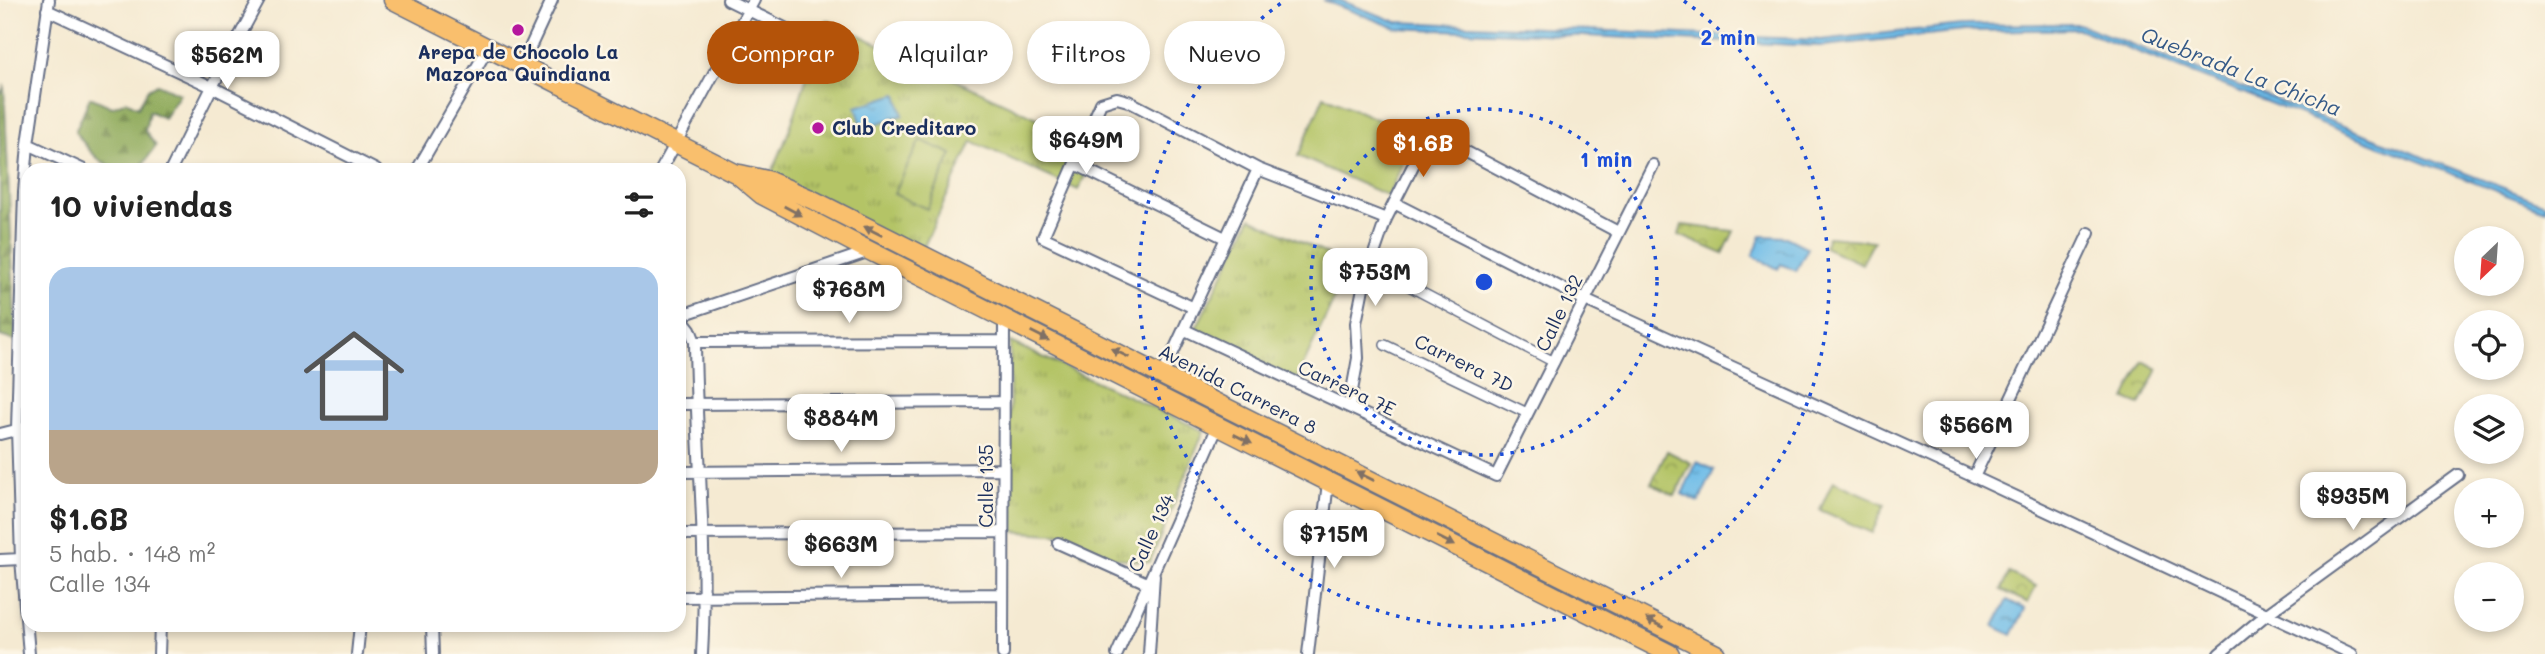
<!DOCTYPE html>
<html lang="es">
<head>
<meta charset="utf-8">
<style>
  body { margin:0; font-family:Mali,sans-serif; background:#f2f2f2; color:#222; height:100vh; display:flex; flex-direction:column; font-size:26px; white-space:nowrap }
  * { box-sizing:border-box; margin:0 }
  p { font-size:23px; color:#767676 }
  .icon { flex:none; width:38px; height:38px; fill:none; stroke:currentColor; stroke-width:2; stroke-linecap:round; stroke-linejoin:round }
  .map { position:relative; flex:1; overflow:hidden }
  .sheet { position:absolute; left:21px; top:163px; width:665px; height:469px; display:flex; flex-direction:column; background:#fff; border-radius:21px; box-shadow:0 4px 10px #0003 }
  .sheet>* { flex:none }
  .hud { position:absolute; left:707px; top:21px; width:665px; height:63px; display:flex; gap:14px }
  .needle { width:46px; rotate:205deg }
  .buttons { position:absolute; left:2454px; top:226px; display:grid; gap:14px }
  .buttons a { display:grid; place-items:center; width:70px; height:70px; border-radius:50%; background:#fff; box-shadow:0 4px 10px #0003; font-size:35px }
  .price { position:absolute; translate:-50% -60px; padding:0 16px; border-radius:14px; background:#fff; color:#222; font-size:23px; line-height:46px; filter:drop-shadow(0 2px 4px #0008) }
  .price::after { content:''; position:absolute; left:50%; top:42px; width:21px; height:16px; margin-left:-10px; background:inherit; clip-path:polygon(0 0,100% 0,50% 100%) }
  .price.selected { background:#b45309; color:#fff }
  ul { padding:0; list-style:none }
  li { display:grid; align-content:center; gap:14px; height:371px; padding:0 28px }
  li+li { border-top:2px solid #e0e0e0 }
  li span { display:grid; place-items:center; height:217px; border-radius:21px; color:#555 }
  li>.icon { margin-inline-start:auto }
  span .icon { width:126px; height:126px; fill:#fffc; stroke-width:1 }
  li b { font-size:30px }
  h2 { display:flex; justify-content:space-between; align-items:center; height:84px; padding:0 28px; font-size:30px }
  .chip { padding:0 24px; border-radius:32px; background:#fff; box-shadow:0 4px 10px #0003; font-size:24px; line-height:63px }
  .chip.selected { background:#b45309; color:#fff }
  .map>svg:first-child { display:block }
  .grass { fill:url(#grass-tufts); stroke:#687a62; stroke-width:2 }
  .forest { fill:url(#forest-firs); stroke:#556c5c; stroke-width:2 }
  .park { fill:url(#park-crowns); stroke:#687a62; stroke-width:2 }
  .garden { fill:#b4c466; stroke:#687a62; stroke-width:2 }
  .water { fill:url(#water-ripples); stroke:#4476a3; stroke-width:2 }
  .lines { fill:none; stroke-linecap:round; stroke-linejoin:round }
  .pedestrian-casing { stroke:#677087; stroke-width:12 }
  .minor-casing { stroke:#677087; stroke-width:14 }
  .primary-casing { stroke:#677087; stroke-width:21 }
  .pedestrian { stroke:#fff; stroke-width:9 }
  .minor { stroke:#fff; stroke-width:10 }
  .primary { stroke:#f9bf6d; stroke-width:18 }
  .oneway { fill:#7f7065 }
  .ring { fill:none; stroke:#1d4ed8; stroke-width:3.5; stroke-dasharray:3.5 7 }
  .poi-dot { fill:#b5179e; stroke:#fcf5e5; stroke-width:2.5 }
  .labels { text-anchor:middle; stroke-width:5; stroke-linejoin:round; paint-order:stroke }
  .poi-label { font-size:19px; font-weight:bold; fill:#1b2f5e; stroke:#fcf5e5 }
  .street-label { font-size:19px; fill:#1b2f5e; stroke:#fcf5e5 }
  .water-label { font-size:21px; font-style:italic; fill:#345987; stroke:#fcf5e5 }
  .centre { fill:#1d4ed8; stroke:#fcf5e5; stroke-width:3.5 }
  .ring-label { font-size:21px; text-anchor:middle; font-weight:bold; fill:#1d4ed8; stroke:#fcf5e5; stroke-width:5; stroke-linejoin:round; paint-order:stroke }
</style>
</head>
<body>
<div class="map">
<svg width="2545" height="654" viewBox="0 0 2545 654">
  <defs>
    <pattern id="grass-tufts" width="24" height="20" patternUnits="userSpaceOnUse" patternTransform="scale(1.75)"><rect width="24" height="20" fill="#b4c466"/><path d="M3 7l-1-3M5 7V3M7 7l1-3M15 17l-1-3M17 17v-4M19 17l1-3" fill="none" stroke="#92a057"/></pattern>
    <pattern id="forest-firs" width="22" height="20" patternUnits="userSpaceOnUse" patternTransform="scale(1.75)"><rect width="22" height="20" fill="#8faa5b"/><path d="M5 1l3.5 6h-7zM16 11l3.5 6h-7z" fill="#748b4e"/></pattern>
    <pattern id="park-crowns" width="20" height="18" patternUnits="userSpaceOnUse" patternTransform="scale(1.75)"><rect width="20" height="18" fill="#b4c466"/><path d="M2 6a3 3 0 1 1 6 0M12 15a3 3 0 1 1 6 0" fill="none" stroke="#92a057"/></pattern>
    <pattern id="water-ripples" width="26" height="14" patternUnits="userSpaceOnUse" patternTransform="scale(1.75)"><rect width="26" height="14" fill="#6dbce8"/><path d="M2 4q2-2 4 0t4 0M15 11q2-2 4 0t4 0" fill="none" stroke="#5999bf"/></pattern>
  </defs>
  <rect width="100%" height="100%" fill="#fcf5e5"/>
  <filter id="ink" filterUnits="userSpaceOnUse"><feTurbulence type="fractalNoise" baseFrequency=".0143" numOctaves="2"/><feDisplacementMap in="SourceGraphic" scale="14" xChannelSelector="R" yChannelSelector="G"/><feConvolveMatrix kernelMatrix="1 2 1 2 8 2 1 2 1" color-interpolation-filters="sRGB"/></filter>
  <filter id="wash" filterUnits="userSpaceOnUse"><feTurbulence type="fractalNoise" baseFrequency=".00686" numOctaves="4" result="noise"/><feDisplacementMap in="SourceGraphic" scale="28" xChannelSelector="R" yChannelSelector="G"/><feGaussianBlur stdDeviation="1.57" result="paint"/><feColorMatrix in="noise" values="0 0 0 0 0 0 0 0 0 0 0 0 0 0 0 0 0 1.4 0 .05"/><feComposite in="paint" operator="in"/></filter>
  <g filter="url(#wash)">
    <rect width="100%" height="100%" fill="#f5ead2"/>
    <!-- grass -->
    <path class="grass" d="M827 20 1099 147 1078 190 972 141 921 253 769 178C794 128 806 72 827 20Z
      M1251 218 1350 265 1296 381 1194 332Z
      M1010 342 1204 431 1150 562 1083 554 1066 535 1009 531Z"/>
    <!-- forest -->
    <path class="forest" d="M157 84 180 94 164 118 149 111 145 131 156 146 139 170C103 170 96 159 75 132L90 97 112 107 126 101 138 107 148 89Z
      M4 87 16 341 0 336V94Z"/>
    <!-- park -->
    <path class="park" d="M1682 225 1734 231 1723 254 1679 235Z
      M1828 237 1874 241 1862 264 1824 247Z
      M2143 361 2158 369 2140 405 2125 399Z
      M1667 451 1691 463 1675 496 1651 484Z
      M2009 573 2036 586 2028 603 2001 590Z"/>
    <!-- garden -->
    <path class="garden" d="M1324 96 1415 136 1388 196 1298 156Z
      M920 140 952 154 927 209 894 194Z
      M1833 481 1885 504 1872 533 1820 510Z"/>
    <!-- water -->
    <path class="water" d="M1323 0H1339L1397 22 1821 40 1963 25 2079 24 2545 204V210L2079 29 1964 31 1822 46 1396 28Z
      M897 94 903 115 863 128 856 107Z
      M1761 236 1786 237 1808 248 1796 271 1781 264 1778 269 1753 256Z
      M1697 462 1714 470 1699 502 1682 494Z
      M2007 600 2025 609 2012 635 1994 626Z"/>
  </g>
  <g filter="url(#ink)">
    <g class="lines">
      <defs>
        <path id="pedestrian" d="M1369 265 1554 362
          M1385 345 1527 413"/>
        <path id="minor" d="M728 0 809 40
          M47 10 212 87 376 170
          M522 65 552 0
          M28 144 84 170
          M1075 164 1225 238
          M171 170 212 87 259 0
          M417 170 488 48
          M661 170 754 0
          M1394 203 1585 300 1974 477 2352 654
          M1194 308 1043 237 1101 103 1117 98 1128 101 1258 169 1386 219
          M679 315 690 329 695 342C696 446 708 550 702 654
          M679 316 870 251
          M1185 330 1496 476 1653 165
          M695 342 1003 341
          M1163 374 1258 169
          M679 404 1003 402
          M1349 407 1358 358 1356 323 1364 283 1386 219 1425 142 1431 137 1440 138 1618 232
          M0 434 28 427
          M679 472 1003 469
          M1974 477 2089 233
          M679 534 1003 532
          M1058 543 1147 583
          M0 560 21 559
          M679 597 1003 594
          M432 625 433 654
          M29 654 21 559 17 429 24 192 28 144 49 0
          M159 654 160 625
          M357 654 360 625
          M1003 654 1004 318
          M1117 654 1218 426
          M1149 654 1154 575
          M1308 654 1328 482
          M2219 654 2267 614 2458 475"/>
        <path id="primary" d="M393 0 737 174 762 195 860 246 1670 654
          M740 174 767 180 813 200 1716 654"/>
      </defs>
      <!-- pedestrian casing -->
      <use href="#pedestrian" class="pedestrian-casing"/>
      <!-- minor casing -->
      <use href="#minor" class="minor-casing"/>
      <!-- primary casing -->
      <use href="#primary" class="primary-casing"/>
      <!-- pedestrian -->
      <use href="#pedestrian" class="pedestrian"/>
      <!-- minor -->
      <use href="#minor" class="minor"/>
      <!-- primary -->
      <use href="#primary" class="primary"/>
    </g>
    <!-- one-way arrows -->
    <defs><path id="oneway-solid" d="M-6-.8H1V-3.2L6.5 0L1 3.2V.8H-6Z" transform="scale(1.75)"/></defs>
    <g class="oneway">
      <use href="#oneway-solid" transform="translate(793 211) rotate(28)"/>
      <use href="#oneway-solid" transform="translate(873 231) rotate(-153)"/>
      <use href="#oneway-solid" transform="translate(1040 336) rotate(27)"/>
      <use href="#oneway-solid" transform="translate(1120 353) rotate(-154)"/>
      <use href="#oneway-solid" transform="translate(1243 439) rotate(27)"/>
      <use href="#oneway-solid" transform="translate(1365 476) rotate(-153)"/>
      <use href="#oneway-solid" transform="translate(1446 541) rotate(27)"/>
      <use href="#oneway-solid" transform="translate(1655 623) rotate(-153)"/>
    </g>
  </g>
  <!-- distance rings -->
  <g class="ring">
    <circle cx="1484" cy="282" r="173"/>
    <path d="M1684 1A345 345 0 1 1 1284 1"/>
  </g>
  <!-- markers -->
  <g class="poi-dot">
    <circle cx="518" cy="30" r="7"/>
    <circle cx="818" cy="128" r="7"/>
  </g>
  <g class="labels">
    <!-- poi labels -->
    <g class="poi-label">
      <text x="518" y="59">Arepa de Chocolo La<tspan x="518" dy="22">Mazorca Quindiana</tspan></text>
      <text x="832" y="135" text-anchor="start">Club Creditaro</text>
    </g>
    <!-- street labels -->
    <g class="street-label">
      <text transform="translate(1559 313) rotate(-64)" y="7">Calle 132</text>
      <text transform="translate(1464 363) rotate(26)" y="7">Carrera 7D</text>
      <text transform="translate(1347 388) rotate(25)" y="7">Carrera 7E</text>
      <text transform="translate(1238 389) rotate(27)" y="7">Avenida Carrera 8</text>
      <text transform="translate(986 486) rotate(-90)" y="7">Calle 135</text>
      <text transform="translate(1151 533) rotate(-65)" y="7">Calle 134</text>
    </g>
    <!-- water labels -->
    <g class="water-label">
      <text transform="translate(2241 72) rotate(21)" y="7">Quebrada La Chicha</text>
    </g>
  </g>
  <circle cx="1484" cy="282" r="10" class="centre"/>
  <g class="ring-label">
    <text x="1728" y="45">2 min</text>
    <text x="1606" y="167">1 min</text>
  </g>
</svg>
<div class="buttons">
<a><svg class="needle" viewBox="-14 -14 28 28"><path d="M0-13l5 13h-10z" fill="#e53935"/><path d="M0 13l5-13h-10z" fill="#767676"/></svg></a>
<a><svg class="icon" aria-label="locate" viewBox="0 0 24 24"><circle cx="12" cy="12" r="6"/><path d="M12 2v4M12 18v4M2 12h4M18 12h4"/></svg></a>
<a><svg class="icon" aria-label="layers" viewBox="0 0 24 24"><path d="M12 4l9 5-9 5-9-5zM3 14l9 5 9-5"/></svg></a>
<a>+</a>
<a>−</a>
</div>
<b class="price" style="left:227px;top:91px">$562M</b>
<b class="price" style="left:1086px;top:176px">$649M</b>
<b class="price selected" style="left:1423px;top:179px">$1.6B</b>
<b class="price" style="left:1375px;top:308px">$753M</b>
<b class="price" style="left:849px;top:325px">$768M</b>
<b class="price" style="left:841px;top:454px">$884M</b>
<b class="price" style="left:1976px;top:461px">$566M</b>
<b class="price" style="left:2353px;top:532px">$935M</b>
<b class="price" style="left:1334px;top:570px">$715M</b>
<b class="price" style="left:841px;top:580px">$663M</b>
<div class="hud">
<a class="chip selected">Comprar</a>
<a class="chip">Alquilar</a>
<a class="chip">Filtros</a>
<a class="chip">Nuevo</a>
</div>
<section class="sheet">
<h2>10 viviendas<svg class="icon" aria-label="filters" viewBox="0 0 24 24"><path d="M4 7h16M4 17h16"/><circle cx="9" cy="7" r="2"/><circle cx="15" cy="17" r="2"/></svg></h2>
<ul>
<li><span style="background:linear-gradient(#a9c7e8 75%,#b9a48a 0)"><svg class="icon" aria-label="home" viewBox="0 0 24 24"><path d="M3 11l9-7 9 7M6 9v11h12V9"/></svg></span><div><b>$1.6B</b><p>5 hab. · 148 m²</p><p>Calle 134</p></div></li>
</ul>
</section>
</div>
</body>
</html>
